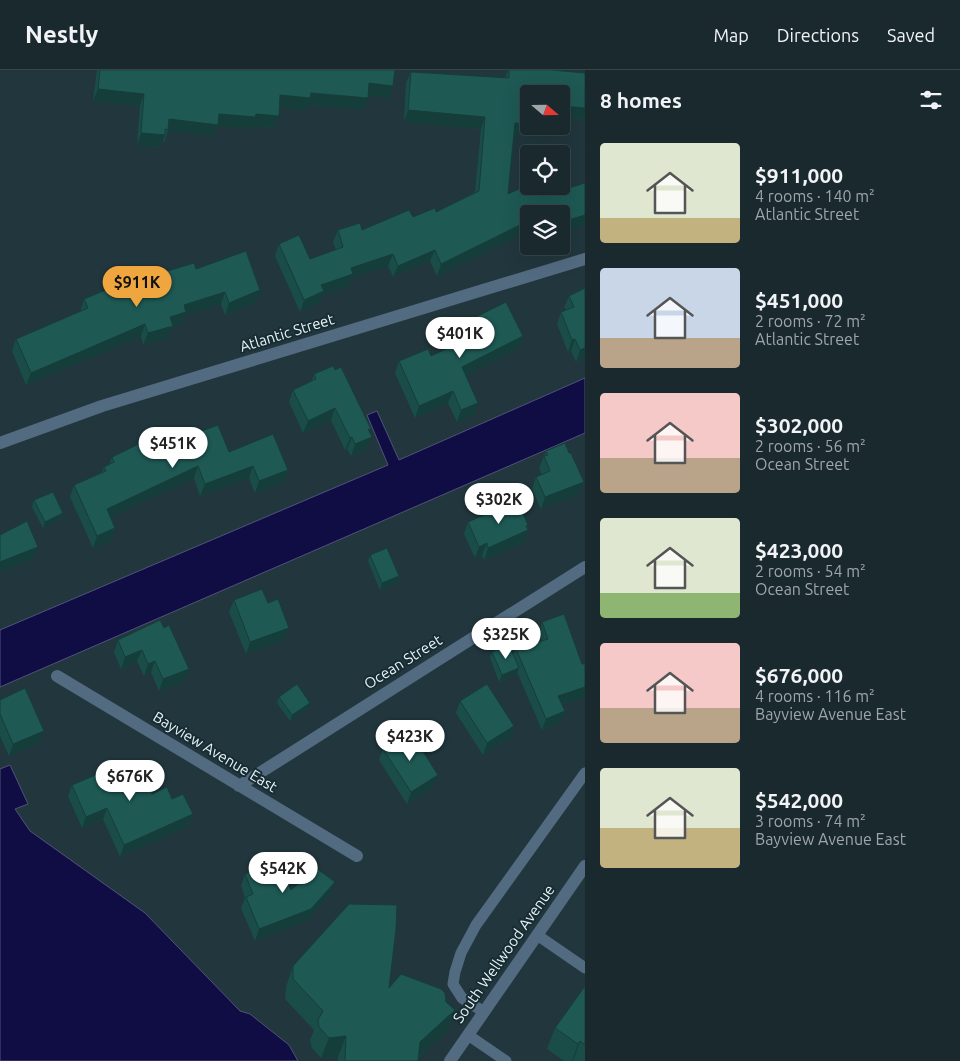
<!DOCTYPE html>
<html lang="en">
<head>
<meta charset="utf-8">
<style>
  body { margin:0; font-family:Ubuntu,sans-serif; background:#223136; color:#f1f3f6; height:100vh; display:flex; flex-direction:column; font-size:19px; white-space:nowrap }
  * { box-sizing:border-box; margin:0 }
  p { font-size:16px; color:#9fa6aa }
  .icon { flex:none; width:28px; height:28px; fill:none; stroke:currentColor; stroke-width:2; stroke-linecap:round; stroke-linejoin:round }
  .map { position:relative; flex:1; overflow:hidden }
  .side { display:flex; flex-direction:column; background:#19292e; width:375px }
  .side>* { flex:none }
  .needle { width:32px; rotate:110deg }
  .tools { position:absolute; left:520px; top:15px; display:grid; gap:10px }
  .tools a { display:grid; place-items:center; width:50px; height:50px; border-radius:5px; background:#19292e; box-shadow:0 5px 20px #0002,0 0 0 1px #37454a; font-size:25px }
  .price { position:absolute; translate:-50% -42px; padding:0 11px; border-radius:18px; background:#fff; color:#222; font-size:16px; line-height:32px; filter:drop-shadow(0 1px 2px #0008) }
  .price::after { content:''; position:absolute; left:50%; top:30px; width:15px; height:11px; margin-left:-8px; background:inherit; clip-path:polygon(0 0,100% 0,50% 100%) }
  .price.active { background:#f0a63e; color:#111 }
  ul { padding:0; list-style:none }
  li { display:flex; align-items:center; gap:15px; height:125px; padding:0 15px }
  li span { display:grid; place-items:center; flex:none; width:140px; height:100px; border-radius:5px; color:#555 }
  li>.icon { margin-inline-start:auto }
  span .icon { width:60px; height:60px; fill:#fffc; stroke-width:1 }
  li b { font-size:21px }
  h2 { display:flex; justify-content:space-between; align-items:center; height:60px; padding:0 15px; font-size:21px }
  header { display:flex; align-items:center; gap:30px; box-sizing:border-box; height:70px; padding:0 25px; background:#19292e; border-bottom:1px solid #37454a }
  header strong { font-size:24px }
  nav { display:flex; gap:28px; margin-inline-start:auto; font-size:18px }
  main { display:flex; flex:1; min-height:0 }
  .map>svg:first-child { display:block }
  .water { fill:#100d45; stroke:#50527b }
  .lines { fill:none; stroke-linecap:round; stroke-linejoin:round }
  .service { stroke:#536b81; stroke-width:11 }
  .minor { stroke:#536b81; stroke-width:12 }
  .wall { fill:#1a4d48 }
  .shaded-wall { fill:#153e3b }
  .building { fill:#1e5954; stroke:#153e3b }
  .labels { text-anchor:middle; stroke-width:4; stroke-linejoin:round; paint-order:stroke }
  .street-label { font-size:15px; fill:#e7f4f8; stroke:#172d33 }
</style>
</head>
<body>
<header>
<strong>Nestly</strong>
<nav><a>Map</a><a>Directions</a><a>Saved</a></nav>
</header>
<main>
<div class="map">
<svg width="585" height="991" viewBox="0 0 585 991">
  <rect width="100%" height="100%" fill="#21373d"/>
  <!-- water -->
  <path class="water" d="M585 308V363L0 617V560L388 395 367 345 377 341 399 390Z
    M10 695 28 734 15 739 30 761 145 843 240 941 250 944 289 975 298 991H0V699Z"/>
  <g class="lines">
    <!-- service -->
    <path class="service" d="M537 865 585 898
      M484 942 462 928 453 914 455 902 461 883 476 855 585 703
      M468 965 506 991"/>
    <!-- minor -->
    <path class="minor" d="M0 373 102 336 585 189
      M57 606 357 786
      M239 716 585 497
      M450 991 585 796"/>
  </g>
  <!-- wall -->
  <path class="wall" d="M97 0H395L389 28 368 25 364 39 308 35 306 40 279 37 274 58 252 56 251 59 217 56 213 66 168 61 164 72 163 71 161 77 137 75 140 36 93 31Z
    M508 0H551L585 3V50L561 48V24L529 56H554L553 59 547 58 544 67 514 65 508 124 528 122 543 126 585 113 564 162 561 153V144L529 169 522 172 519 165 437 206 430 191 393 207 388 196 351 208 349 216 323 224 320 232 300 242 275 186 279 174 310 189 336 180 333 172 338 160H362L436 142 475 122 481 59 404 52 406 13 411 2 505 8Z
    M196 199 256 232 225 245 221 234 185 245 181 254 172 257 168 268 143 275 141 266 26 315 12 281 16 269 80 242 84 229Z
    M585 218V288L576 292 571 281 568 282 557 254 561 242 566 240 564 237 569 226Z
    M470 250 523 266 519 278 465 305 478 333 474 345 457 352 448 333 415 348 395 303 399 291 431 286 463 271 464 268 468 266 465 262Z
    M335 300 371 359 369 362 367 379 351 386 347 379 345 380 331 350 303 363 289 332 293 320 311 312 314 304Z
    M154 379 229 382 288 400 284 412 255 423 249 408 200 426 194 408 111 447V470L93 478 70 427 74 415 102 402 104 397 109 395 112 387Z
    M546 381 569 383 584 412 579 424 541 439 532 419 536 407 542 405 539 398Z
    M34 430 61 449 43 458 32 437Z
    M468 452 528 455 524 472 484 490 482 485 475 488 464 464Z
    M370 485 399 506 397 513 380 520 368 491Z
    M234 530 268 533 284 570 246 584 229 542Z
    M160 550 184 611 159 621 151 602 144 606 137 591 121 599 114 582 118 570Z
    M542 552 582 594H585V627L562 634 561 652 542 660 517 602V604L499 612 490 588 492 582 513 585 516 579 541 571 539 563Z
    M279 627 307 639 290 651 277 633Z
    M0 630 40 672 9 686 0 666Z
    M460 631 514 656 510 667 483 685 456 643Z
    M383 679 434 716 407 734 379 690Z
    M125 697 140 707 152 724 172 729 193 744 188 756 120 787 103 749 82 758 68 726 72 715Z
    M245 804 291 820 330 824 306 851 255 871 241 838 245 828 241 816Z
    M293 896 389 918 455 940 447 961 419 987 418 991H338V987L321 988 312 978 310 970 314 960 285 929 286 917Z
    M585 916V991H564L547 979 555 958Z"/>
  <!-- shaded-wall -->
  <path class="shaded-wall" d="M369 13 393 16 389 28 365 25Z
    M98 19 144 24 140 36 93 31Z
    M311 23 368 28 364 39 308 35 306 40 276 37 280 25Z
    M561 36 585 38V50L561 48Z
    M408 40 485 47 481 59 404 52Z
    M219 44H256L279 46 274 58 252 56 251 59 217 56 213 66 168 61 169 49Z
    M515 53 529 54V56H554L553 59 547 58 544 67 510 65Z
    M141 63 165 65 161 77 137 75Z
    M566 141 561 153V144H560Z
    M585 145V155L564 162 569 150Z
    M524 153 519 165 437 206 441 194Z
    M529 159V169L522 172 527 160Z
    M435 180 430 191 393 207 398 196Z
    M393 184 388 196 351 208 349 216 323 224 320 232 300 242 304 230 321 215 351 198Z
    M260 220 256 232 225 245 229 233Z
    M225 222 221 234 185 245 181 254 172 257 168 268 143 275 148 263 170 247 184 235Z
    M145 254 141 266 26 315 31 303Z
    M523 266 519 278 458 309 462 297Z
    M575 269 571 281 568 282 572 270Z
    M585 278V288L576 292 580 280Z
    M453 321 448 333 415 348 419 336Z
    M478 333 474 345 457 352 461 340Z
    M335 338 331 350 303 363 308 351Z
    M368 359H371L367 369 372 367 367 379 351 386 355 374Z
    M352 367 347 379 345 380 350 368Z
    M198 396 194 408 103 451 107 439Z
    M253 396 249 408 200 426 205 414Z
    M288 400 284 412 255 423 259 411Z
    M584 412 579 424 541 439 545 427Z
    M63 443 61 449 43 458 45 452Z
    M528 455 526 461 528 460 524 472 484 490 488 478Z
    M115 458 111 470 93 478 97 466Z
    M487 473 482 485 475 488 479 477Z
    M38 477 33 489 0 502V492Z
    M399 506 397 513 380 520 382 513Z
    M289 558 284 570 246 584 250 572Z
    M142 580 137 591 121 599 125 587Z
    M155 591 151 602 144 606 148 594Z
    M519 598 517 604 499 612 502 605Z
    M189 599 184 611 159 621 163 609Z
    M585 617V627L555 636 558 626Z
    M310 633 307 639 290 651 292 645Z
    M565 641 561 652 542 660 546 649Z
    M514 656 510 667 483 685 487 673Z
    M44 661 40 672 9 686 13 674Z
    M438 705 434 716 407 734 411 722Z
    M107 738 103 749 82 758 86 747Z
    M193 744 188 756 120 787 124 775Z
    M335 812 330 824 306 851 255 871 259 859Z
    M455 940 447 961 414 991 420 972Z
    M346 966 338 987 321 988 329 968Z
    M580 971 573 991H572L578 974Z"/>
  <!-- building -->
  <path class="building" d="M100 0H395L393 16 369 13 368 28 311 23 310 28 280 25 279 46 256 44 255 47 219 44 218 55 169 49 168 60 165 59V65L141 63 144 24 98 19Z
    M509 0H551L585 3V38L561 36V24H529V54L515 53 508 124 525 116 528 122 539 117 543 126 585 113V145L569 150 566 141 560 144H529V159L527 160 524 153 441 194 435 180 398 196 393 184 351 198 353 204 321 215 324 221 304 230 279 174 299 165 310 189 343 177 338 160 360 153 362 160 409 140 413 147 435 138 436 142 479 121 485 47 408 40 411 2 509 8Z
    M246 181 260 220 229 233 225 222 184 235 186 242 170 247 173 256 148 263 145 254 31 303 16 269 88 238 84 229 108 219 194 193 196 199Z
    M585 218V278L580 280 575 269 572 270 561 242 574 237 569 226Z
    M506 232 523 266 462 297 478 333 461 340 453 321 419 336 399 291 428 279 431 286 465 270 464 268 476 262 470 250Z
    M333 296 335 300 341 297 371 359H368L372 367 355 374 352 367 350 368 335 338 308 351 293 320 316 309 314 304Z
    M218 355 229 382 273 364 288 400 259 411 253 396 205 414 198 396 107 439 115 458 97 466 74 415 106 401 104 397 114 392 112 387 149 369 154 379Z
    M565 373 569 383H571L584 412 545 427 536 407 550 401 544 386 548 385 546 381Z
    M53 422 63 443 45 452 34 430Z
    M517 430 528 455 526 456 528 460 488 478 487 473 479 477 468 452Z
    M27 451 38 477 0 492V465Z
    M387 478 399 506 382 513 370 485Z
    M262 519 268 533 278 529 289 558 250 572 234 530Z
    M564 544 582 594H585V617L558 626 565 641 546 649 516 579 548 569 542 552Z
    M160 550 164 558 169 555 189 599 163 609 155 591 148 594 142 580 125 587 118 570Z
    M509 575 519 598 502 605 492 582Z
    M297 614 310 633 292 645 279 627Z
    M487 614 514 656 487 673 460 631Z
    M25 618 44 661 13 674 0 644V630Z
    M410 661 438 705 411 722 383 679Z
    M124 693 125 697 134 693 140 707 144 706 152 724 167 717 172 729 183 724 193 744 124 775 107 738 86 747 72 715Z
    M279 790 291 820 316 798 335 812 311 839 259 859 246 827 253 824 245 804Z
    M349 834 397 835 396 859 389 918 401 904 441 919 445 923 446 932 455 940 420 972 418 991H346L345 990 346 966 329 968 319 957 318 950 323 941 293 909V896Z
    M585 916V975L580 971 578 974 555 958Z"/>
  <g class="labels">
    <!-- street labels -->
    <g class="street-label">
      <text transform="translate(287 263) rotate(-17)" y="5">Atlantic Street</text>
      <text transform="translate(403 592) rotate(-32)" y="5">Ocean Street</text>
      <text transform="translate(215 682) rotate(31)" y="5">Bayview Avenue East</text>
      <text transform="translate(504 884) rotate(-55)" y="5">South Wellwood Avenue</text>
    </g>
  </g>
</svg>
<div class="tools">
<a><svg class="needle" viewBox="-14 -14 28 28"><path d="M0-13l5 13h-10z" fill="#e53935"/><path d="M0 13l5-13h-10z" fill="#9fa6aa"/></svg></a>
<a><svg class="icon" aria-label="locate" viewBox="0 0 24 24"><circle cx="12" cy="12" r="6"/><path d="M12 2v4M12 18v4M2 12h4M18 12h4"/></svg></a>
<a><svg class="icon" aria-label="layers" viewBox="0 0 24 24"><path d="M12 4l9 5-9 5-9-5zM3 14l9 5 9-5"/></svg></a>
</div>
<b class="price active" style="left:137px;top:238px">$911K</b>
<b class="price" style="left:460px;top:289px">$401K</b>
<b class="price" style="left:173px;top:399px">$451K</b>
<b class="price" style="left:499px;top:455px">$302K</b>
<b class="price" style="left:506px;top:590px">$325K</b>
<b class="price" style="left:410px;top:692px">$423K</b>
<b class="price" style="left:130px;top:732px">$676K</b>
<b class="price" style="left:283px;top:824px">$542K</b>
</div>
<section class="side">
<h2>8 homes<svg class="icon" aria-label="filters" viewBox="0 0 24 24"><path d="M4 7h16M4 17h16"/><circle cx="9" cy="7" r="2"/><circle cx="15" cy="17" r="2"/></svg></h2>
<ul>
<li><span style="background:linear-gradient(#dfe7d0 75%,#c2b280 0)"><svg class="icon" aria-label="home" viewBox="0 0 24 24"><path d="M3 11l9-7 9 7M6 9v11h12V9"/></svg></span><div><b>$911,000</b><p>4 rooms · 140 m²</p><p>Atlantic Street</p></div></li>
<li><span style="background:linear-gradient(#c9d6e8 70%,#b9a48a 0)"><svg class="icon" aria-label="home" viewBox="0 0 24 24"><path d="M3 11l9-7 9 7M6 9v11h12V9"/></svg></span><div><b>$451,000</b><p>2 rooms · 72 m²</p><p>Atlantic Street</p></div></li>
<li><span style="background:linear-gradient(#f6c9c9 65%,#b9a48a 0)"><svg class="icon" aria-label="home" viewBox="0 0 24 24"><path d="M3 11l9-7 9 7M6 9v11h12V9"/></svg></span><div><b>$302,000</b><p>2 rooms · 56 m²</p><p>Ocean Street</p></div></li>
<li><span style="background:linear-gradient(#dfe7d0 75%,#8fb573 0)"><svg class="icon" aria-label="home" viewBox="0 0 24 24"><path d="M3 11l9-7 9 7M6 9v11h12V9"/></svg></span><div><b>$423,000</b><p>2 rooms · 54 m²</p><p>Ocean Street</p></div></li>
<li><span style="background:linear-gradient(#f6c9c9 65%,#b9a48a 0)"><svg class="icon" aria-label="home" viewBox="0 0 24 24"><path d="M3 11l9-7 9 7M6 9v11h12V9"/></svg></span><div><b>$676,000</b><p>4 rooms · 116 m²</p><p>Bayview Avenue East</p></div></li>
<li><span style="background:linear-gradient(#dfe7d0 60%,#c2b280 0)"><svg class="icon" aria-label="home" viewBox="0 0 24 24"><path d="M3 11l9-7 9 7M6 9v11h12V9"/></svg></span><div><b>$542,000</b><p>3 rooms · 74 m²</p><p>Bayview Avenue East</p></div></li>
</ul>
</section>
</main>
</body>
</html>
